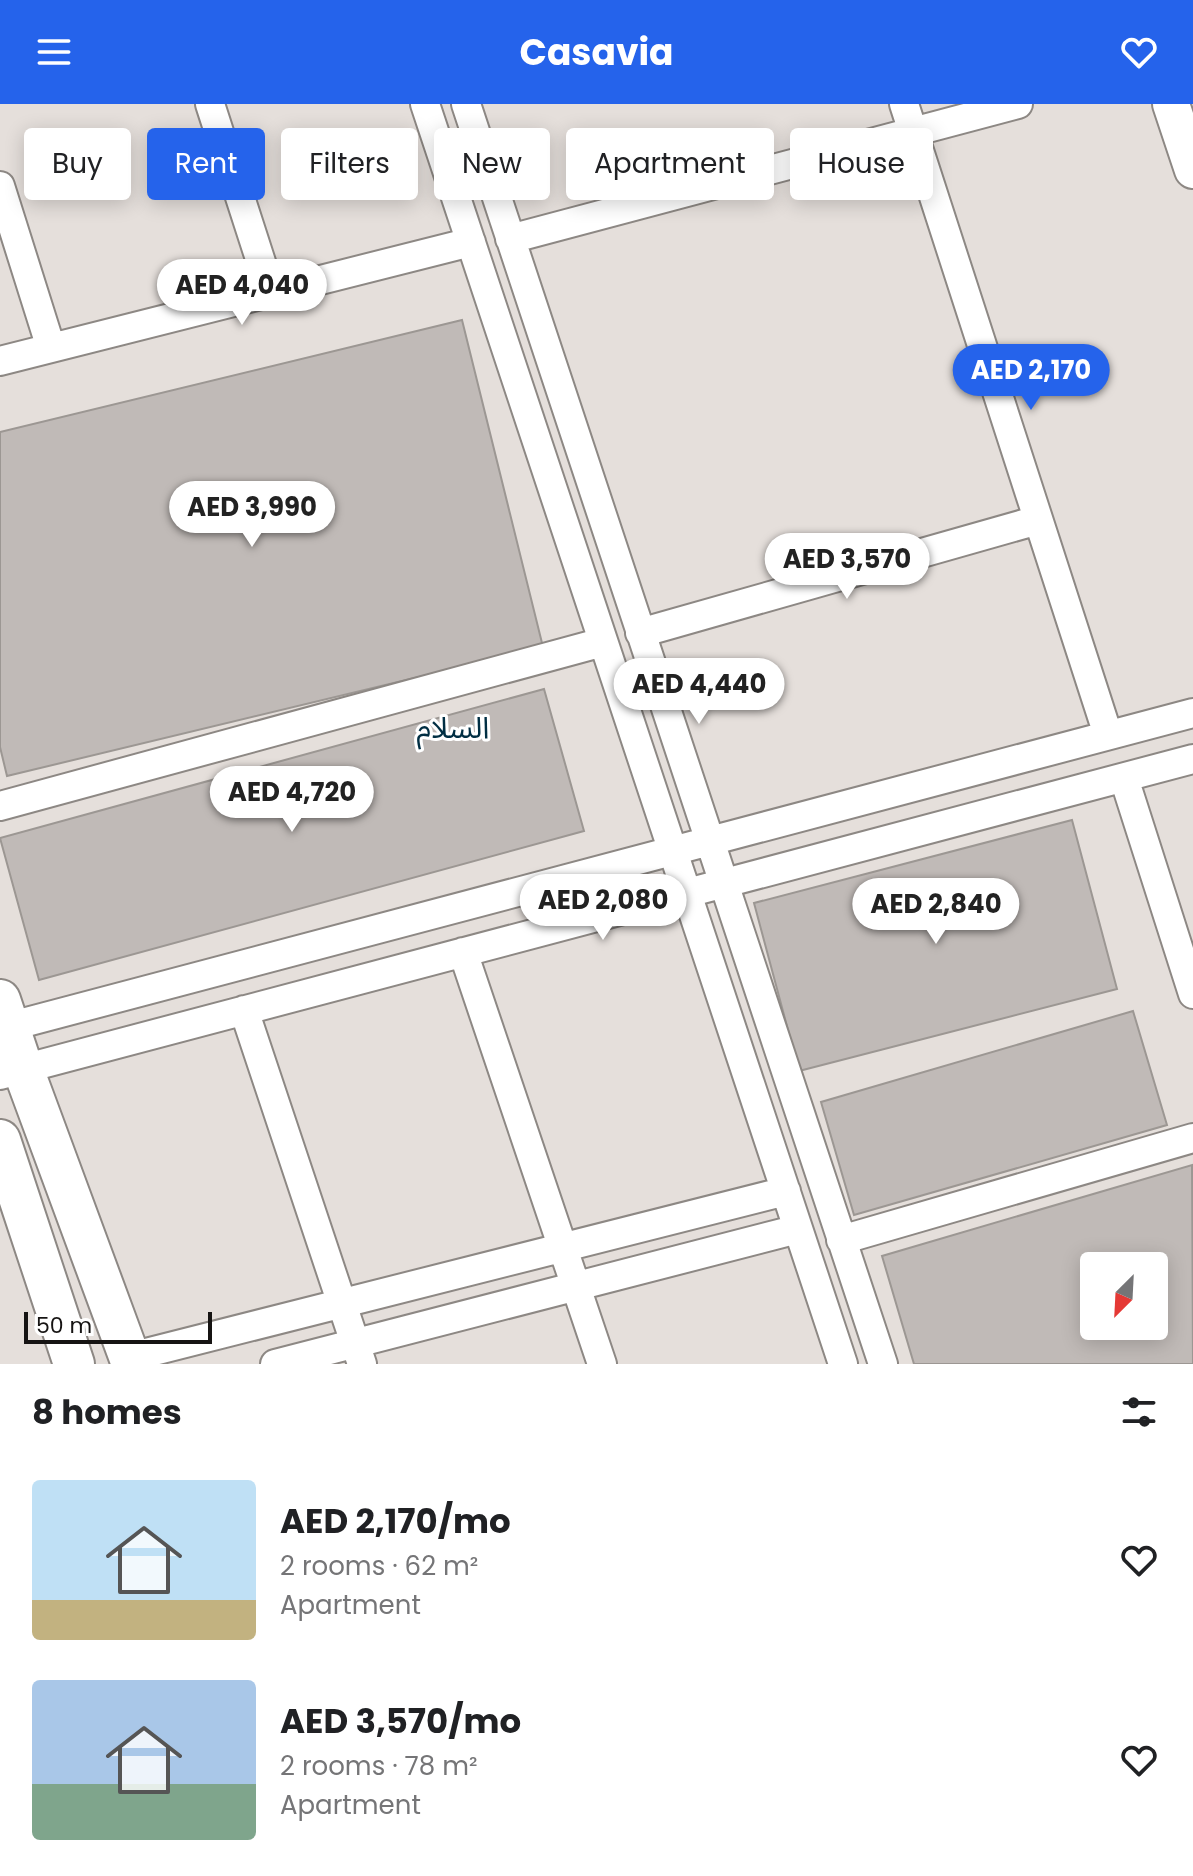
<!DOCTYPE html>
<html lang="en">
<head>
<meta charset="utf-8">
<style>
  body { margin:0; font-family:Poppins,"Noto Sans Arabic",sans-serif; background:#f2f2f2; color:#202124; height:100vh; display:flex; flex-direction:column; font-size:30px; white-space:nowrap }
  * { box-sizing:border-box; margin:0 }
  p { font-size:26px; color:#757577 }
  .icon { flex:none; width:44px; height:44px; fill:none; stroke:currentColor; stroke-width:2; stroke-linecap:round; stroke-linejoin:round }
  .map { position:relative; height:1260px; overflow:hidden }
  .details { display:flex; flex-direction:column; background:#fff; flex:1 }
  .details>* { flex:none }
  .banner { position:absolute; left:24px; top:24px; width:1146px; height:72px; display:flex; gap:16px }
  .needle { width:52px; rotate:204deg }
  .fabs { position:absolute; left:1080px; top:1148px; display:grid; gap:16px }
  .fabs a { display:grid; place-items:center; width:88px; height:88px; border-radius:8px; background:#fff; box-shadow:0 4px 20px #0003; font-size:40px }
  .scale { position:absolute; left:24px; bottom:20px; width:188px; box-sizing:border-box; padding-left:8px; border:4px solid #161413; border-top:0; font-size:22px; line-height:28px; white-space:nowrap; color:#161413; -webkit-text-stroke:6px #fff; paint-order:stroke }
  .price { position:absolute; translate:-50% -68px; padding:0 18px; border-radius:28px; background:#fff; color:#222; font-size:26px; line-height:52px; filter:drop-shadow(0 2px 4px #0008) }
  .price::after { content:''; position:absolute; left:50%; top:48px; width:24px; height:18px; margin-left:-12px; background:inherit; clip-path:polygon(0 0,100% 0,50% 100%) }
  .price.on { background:#2563eb; color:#fff }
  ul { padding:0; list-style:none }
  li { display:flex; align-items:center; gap:24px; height:200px; padding:0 32px }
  li span { display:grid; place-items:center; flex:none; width:224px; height:160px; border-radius:8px; color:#555 }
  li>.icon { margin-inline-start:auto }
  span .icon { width:96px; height:96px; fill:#fffc; stroke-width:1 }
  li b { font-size:34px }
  h2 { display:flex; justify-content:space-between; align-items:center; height:96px; padding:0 32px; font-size:34px }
  .pill { padding:0 28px; border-radius:8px; background:#fff; box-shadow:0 4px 20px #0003; font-size:28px; line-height:72px }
  .pill.on { background:#2563eb; color:#fff }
  header { display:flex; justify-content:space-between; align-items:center; height:104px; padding:0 32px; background:#2563eb; color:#fff; font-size:36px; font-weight:700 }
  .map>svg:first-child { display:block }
  .building { fill:#c0bab7; stroke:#9c9793; stroke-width:2; fill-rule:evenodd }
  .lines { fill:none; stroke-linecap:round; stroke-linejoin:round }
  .minor-casing { stroke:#8d8884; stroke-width:32 }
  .tertiary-casing { stroke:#8d8884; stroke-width:40 }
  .secondary-casing { stroke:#8d8884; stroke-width:44 }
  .minor { stroke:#fff; stroke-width:28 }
  .tertiary { stroke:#fff; stroke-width:36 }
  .secondary { stroke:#fff; stroke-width:40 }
  .labels { text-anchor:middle; stroke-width:6; stroke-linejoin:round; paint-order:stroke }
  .neighbourhood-label { font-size:30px; fill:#002e43; stroke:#fff }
</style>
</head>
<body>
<header><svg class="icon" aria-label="menu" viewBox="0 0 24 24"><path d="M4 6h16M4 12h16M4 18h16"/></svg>Casavia<svg class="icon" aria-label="heart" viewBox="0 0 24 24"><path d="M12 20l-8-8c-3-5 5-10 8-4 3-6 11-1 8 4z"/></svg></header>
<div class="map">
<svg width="1193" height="1260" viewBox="0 0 1193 1260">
  <rect width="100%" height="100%" fill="#e5dfdb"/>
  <!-- building -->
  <path class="building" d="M462 216 543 543 7 672 0 643V328Z
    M544 585 584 727 39 876 0 734Z
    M1072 716 1117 885 799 967 754 799Z
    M1133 907 1167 1021 854 1111 821 998Z
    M1192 1061 1193 1260H914L882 1152ZM1094 1162H1154V1222H1094Z"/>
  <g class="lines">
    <defs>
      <path id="minor" d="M210 0 271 189
        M425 0 843 1260
        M466 0 883 1260
        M904 0 1108 631
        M0 82 51 244
        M510 135 1018 0
        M0 257 471 138
        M640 529 1038 416
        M1124 674 1193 890
        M0 702 603 538
        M463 848 602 1260
        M244 906 362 1260
        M0 925 1193 609
        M0 971 1193 655
        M841 1136 1193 1034
        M130 1253 786 1087
        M275 1260 798 1125"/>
      <path id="tertiary" d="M1171 0 1193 66"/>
      <path id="secondary" d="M0 896 23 965 132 1260
        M0 1036 74 1260"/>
    </defs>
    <!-- minor casing -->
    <use href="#minor" class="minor-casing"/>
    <!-- tertiary casing -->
    <use href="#tertiary" class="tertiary-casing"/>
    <!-- secondary casing -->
    <use href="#secondary" class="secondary-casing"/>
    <!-- minor -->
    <use href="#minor" class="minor"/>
    <!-- tertiary -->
    <use href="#tertiary" class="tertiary"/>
    <!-- secondary -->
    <use href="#secondary" class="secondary"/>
  </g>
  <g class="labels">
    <!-- neighbourhood labels -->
    <g class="neighbourhood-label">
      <text x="453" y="634">السلام</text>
    </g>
  </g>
</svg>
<div class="fabs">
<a><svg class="needle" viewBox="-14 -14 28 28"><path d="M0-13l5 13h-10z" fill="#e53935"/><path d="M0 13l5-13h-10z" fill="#757577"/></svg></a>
</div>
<div class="scale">50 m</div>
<b class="price" style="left:242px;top:223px">AED 4,040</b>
<b class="price on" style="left:1031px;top:308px">AED 2,170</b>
<b class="price" style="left:252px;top:445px">AED 3,990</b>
<b class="price" style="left:847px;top:497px">AED 3,570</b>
<b class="price" style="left:699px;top:622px">AED 4,440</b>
<b class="price" style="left:292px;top:730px">AED 4,720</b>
<b class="price" style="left:603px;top:838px">AED 2,080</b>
<b class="price" style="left:936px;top:842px">AED 2,840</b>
<div class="banner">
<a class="pill">Buy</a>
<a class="pill on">Rent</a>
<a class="pill">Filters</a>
<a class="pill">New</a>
<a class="pill">Apartment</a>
<a class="pill">House</a>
</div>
</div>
<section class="details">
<h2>8 homes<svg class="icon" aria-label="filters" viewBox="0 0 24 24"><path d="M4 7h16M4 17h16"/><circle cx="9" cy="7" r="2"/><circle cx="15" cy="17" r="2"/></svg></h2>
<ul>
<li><span style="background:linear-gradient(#bfe0f5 75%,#c2b280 0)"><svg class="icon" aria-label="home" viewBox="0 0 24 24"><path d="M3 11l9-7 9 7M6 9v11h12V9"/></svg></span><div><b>AED 2,170/mo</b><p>2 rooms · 62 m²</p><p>Apartment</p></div><svg class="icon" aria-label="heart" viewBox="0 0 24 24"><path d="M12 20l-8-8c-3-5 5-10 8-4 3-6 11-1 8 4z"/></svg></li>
<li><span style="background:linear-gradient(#a9c7e8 65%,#7fa58c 0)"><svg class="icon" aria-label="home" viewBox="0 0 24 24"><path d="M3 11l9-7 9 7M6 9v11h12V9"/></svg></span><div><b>AED 3,570/mo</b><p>2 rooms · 78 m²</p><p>Apartment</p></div><svg class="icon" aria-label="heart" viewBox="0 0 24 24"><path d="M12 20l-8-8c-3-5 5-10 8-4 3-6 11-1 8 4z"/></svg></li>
</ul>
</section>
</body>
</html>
